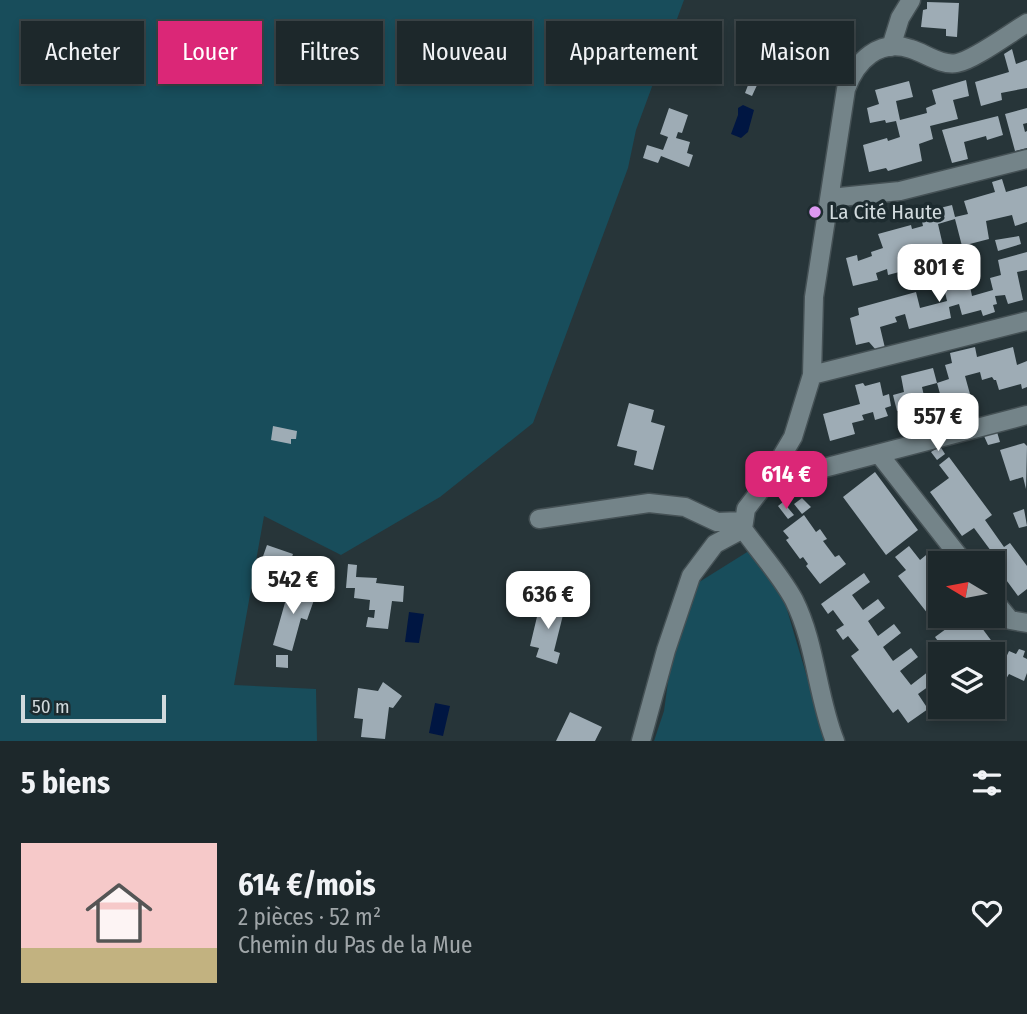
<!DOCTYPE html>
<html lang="fr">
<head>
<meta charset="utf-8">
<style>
  body { margin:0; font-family:"Fira Sans Condensed",sans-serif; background:#2a3437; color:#f1f3f6; height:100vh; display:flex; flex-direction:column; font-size:26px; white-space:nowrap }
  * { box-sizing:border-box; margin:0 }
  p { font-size:23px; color:#a0a6a9 }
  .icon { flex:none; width:38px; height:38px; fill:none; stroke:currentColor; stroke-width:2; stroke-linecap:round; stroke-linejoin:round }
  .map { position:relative; height:741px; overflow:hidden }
  .drawer { display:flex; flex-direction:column; background:#1d282b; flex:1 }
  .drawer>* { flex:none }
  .banner { position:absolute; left:21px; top:21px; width:985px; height:63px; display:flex; gap:14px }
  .needle { width:46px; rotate:280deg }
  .buttons { position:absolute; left:928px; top:551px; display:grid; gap:14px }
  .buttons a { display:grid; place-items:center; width:77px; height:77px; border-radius:0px; background:#1d282b; box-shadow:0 4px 10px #0003,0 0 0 2px #3b4447; font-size:35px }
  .scale { position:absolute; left:21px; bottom:18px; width:145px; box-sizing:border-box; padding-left:7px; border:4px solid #d1dadd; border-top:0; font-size:19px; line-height:24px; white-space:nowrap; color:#d1dadd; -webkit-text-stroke:5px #1d2b2f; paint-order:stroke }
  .price { position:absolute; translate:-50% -60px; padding:0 16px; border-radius:14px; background:#fff; color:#222; font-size:23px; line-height:46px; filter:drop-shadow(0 2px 4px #0008) }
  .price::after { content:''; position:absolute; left:50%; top:42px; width:21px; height:16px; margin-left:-10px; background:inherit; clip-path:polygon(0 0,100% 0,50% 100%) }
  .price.active { background:#db2777; color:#fff }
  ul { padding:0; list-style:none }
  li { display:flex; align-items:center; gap:21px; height:175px; padding:0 21px }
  li span { display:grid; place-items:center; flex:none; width:196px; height:140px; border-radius:0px; color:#555 }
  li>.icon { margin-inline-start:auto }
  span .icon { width:84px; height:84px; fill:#fffc; stroke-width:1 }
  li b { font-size:30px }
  h2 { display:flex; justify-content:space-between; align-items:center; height:84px; padding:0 21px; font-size:30px }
  .chip { padding:0 24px; border-radius:0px; background:#1d282b; box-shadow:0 4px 10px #0003,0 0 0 2px #3b4447; font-size:24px; line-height:63px }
  .chip.active { background:#db2777; color:#fff }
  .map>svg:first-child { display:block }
  .green { fill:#184d5b }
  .water { fill:#001642 }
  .building { fill:#9eacb5 }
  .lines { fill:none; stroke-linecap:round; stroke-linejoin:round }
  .minor-casing { stroke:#455155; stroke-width:21 }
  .minor { stroke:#748489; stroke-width:18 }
  .poi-dot { fill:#dd99f3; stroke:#1d2b2f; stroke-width:2.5 }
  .labels { text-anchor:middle; stroke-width:7; stroke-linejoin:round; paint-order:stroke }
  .poi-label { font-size:21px; fill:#d1dadd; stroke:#1d2b2f; text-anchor:start }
</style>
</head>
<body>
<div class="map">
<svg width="1027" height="741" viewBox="0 0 1027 741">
  <rect width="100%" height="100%" fill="#273539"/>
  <!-- green -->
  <path class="green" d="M0 0H684L636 130 628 168 533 423 440 497 341 555 264 516 234 685 316 689 317 741H0Z
    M752 549 785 603 826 741H654L664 711 680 594Z"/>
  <!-- water -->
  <path class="water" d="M743 105 754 110 748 132 741 138 731 134 738 115V108Z
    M409 612 424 614 419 643 405 642Z
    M435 703 450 706 443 736 429 733Z"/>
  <!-- building -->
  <path class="building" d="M927 2 959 3 957 37 946 36V29L921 27 923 10 927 9Z
    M1012 49 1016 64 1027 60V88L1001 93 1002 100 981 106 975 82 1009 72 1004 54Z
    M750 80 758 83 752 96 745 93Z
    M966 80 969 96 953 100 958 119 930 126 933 139 919 144 922 161 888 171 886 168 869 172 863 145 887 138 888 141 900 137 896 121 886 123 885 120 870 123 867 108 879 104 875 90 909 81 913 97 896 101 900 120 927 113 926 108 936 104 932 90Z
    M669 108 688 115 682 133 678 132 676 138 690 142 687 153 693 155 689 167 661 156 658 163 643 158 647 145 663 150 668 137 660 134Z
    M1027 108V123L1023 124 1025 132 1027 131V148L1015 151 1005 114Z
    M998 116 1003 135 987 140 986 136 964 142 968 159 952 163 942 130Z
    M1002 179 1006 192 1027 186V222L1015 226 1012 215 986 221 989 239 962 246 955 219 938 224 944 250 919 257 917 251 899 256 903 271 888 275 887 269 876 273 878 280 853 286 846 258 857 255 858 261 872 256 871 252 883 248 878 234 911 225 912 229 923 226 920 213 952 205 955 217 968 214 964 201 995 192 992 182Z
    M1019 236 1021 244 998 251 995 240Z
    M1027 252V270L1017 272 1023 300 1008 304 1005 295 995 296 997 304 993 305 995 312 983 316 981 310 962 315 959 304 949 307 951 318 909 329 905 314 895 317 897 322 880 327 885 348 876 350 869 342 856 345 850 318 859 315 858 308 916 292 920 308 947 301 943 283 968 277 972 296 993 290 990 278 1001 275 998 260Z
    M975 347 977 357 1013 347 1017 365 1027 361V387L1022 389 1021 384 999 390 996 380H994L992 377 982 380 980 372 965 376 973 405 945 412 937 383 949 379 945 365 952 363 950 353Z
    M933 368 937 383 922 387 928 414 911 419 908 408 897 411 893 395 904 392 901 376Z
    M880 382 883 396 889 394 891 406 885 408 888 416 875 420 873 412 862 415 864 420 852 423 855 434 830 441 823 414 860 404 855 385 863 383 865 386Z
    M629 403 654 410 651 422 665 426 653 470 634 465 637 451 617 446Z
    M273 426 297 431 296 439H291V444L271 440Z
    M997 432 1000 442 988 445 984 436Z
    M1024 443 1027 446 1026 489 1023 477 1010 481 1000 450Z
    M940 446 945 454 937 460 931 452Z
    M949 457 992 515 985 520 1004 547 1010 543 1027 566V589L1018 596 990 558 994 555 974 528 962 536 930 492 949 478 939 465Z
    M875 472 918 530 886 555 843 497Z
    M802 498 811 507 802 514 794 504Z
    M783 502 794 515 788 519 778 506Z
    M1024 509 1027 526 1019 528 1013 513Z
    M804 515 816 532 820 529 827 539 823 541 835 557 839 555 846 564 820 584 806 566 808 564 803 557 800 559 786 540 789 538 783 531Z
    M267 545 293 554 287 570 261 562Z
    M909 546 920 560 931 551 940 562V612L932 619 898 576 906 570 895 557Z
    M348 564 357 565 356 577 377 578 376 583 404 586 403 602 392 601 388 629 366 627 368 617 374 618 375 610H369L370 600 354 598 355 588H346Z
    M864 573 870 582 852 595 863 610 878 599 885 608 868 621 878 636 894 624 901 633 883 647 893 661 911 648 918 657 900 671 911 685 929 671 936 681 918 694 928 709 908 723 898 709 893 713 851 656 859 650 848 636 843 640 836 630 844 625 833 610 828 614 821 604Z
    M290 585 310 590 308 596 315 597 307 620 301 618 292 651 273 645Z
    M541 600 565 607 554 651 560 653 557 664 536 657 539 648 530 646Z
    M943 616H973L1002 655 992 662V654H943L942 653 945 651 935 637 950 626Z
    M1019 649 1025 651 1023 657 1027 659V673L1024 681 1009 674 1006 679 998 675 1009 651 1016 654Z
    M276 655H288V668L276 667Z
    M383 682 402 696 393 708 389 707 385 739 361 737 363 719 354 718 358 688 378 691Z
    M570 712 602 727 595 741H556Z"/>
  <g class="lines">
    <defs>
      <path id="minor" d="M891 47 900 18 911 0
        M830 198 900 191 1027 159
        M812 375 1027 321
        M879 454 965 564
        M766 483 1027 415
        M539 519 649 503 685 507 717 522 744 521
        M992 598 1010 620 1027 623
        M641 741 666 650 691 576 715 544 743 529
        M835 741C817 696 816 644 794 600 782 577 758 550 743 529L746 509 766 483 793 437 812 375 814 297 846 89C856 61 879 38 911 49 925 53 941 66 957 63 974 60 1010 33 1027 23"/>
    </defs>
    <!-- minor casing -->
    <use href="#minor" class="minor-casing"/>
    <!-- minor -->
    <use href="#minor" class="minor"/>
  </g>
  <!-- markers -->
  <circle class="poi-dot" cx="815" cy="212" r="7"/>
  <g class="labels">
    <!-- poi labels -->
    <g class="poi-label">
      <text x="829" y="219">La Cité Haute</text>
    </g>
  </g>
</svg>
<div class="buttons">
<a><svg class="needle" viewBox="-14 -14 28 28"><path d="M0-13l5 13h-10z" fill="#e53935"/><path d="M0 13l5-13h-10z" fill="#a0a6a9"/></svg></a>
<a><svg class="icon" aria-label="layers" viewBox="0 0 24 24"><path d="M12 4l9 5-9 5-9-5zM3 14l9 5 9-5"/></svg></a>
</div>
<div class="scale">50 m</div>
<b class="price" style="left:939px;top:304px">801 €</b>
<b class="price" style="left:938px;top:453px">557 €</b>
<b class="price active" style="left:786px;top:511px">614 €</b>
<b class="price" style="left:293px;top:616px">542 €</b>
<b class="price" style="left:548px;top:631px">636 €</b>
<div class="banner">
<a class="chip">Acheter</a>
<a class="chip active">Louer</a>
<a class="chip">Filtres</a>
<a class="chip">Nouveau</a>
<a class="chip">Appartement</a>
<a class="chip">Maison</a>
</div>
</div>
<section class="drawer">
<h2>5 biens<svg class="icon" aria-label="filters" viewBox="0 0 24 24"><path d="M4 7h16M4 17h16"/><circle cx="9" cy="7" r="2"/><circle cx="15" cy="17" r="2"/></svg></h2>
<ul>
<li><span style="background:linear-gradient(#f6c9c9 75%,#c2b280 0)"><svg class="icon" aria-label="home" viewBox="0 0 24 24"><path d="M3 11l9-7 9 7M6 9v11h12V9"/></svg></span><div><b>614 €/mois</b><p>2 pièces · 52 m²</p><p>Chemin du Pas de la Mue</p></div><svg class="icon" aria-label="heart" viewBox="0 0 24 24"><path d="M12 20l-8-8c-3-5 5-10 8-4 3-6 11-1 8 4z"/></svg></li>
</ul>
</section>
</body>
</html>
